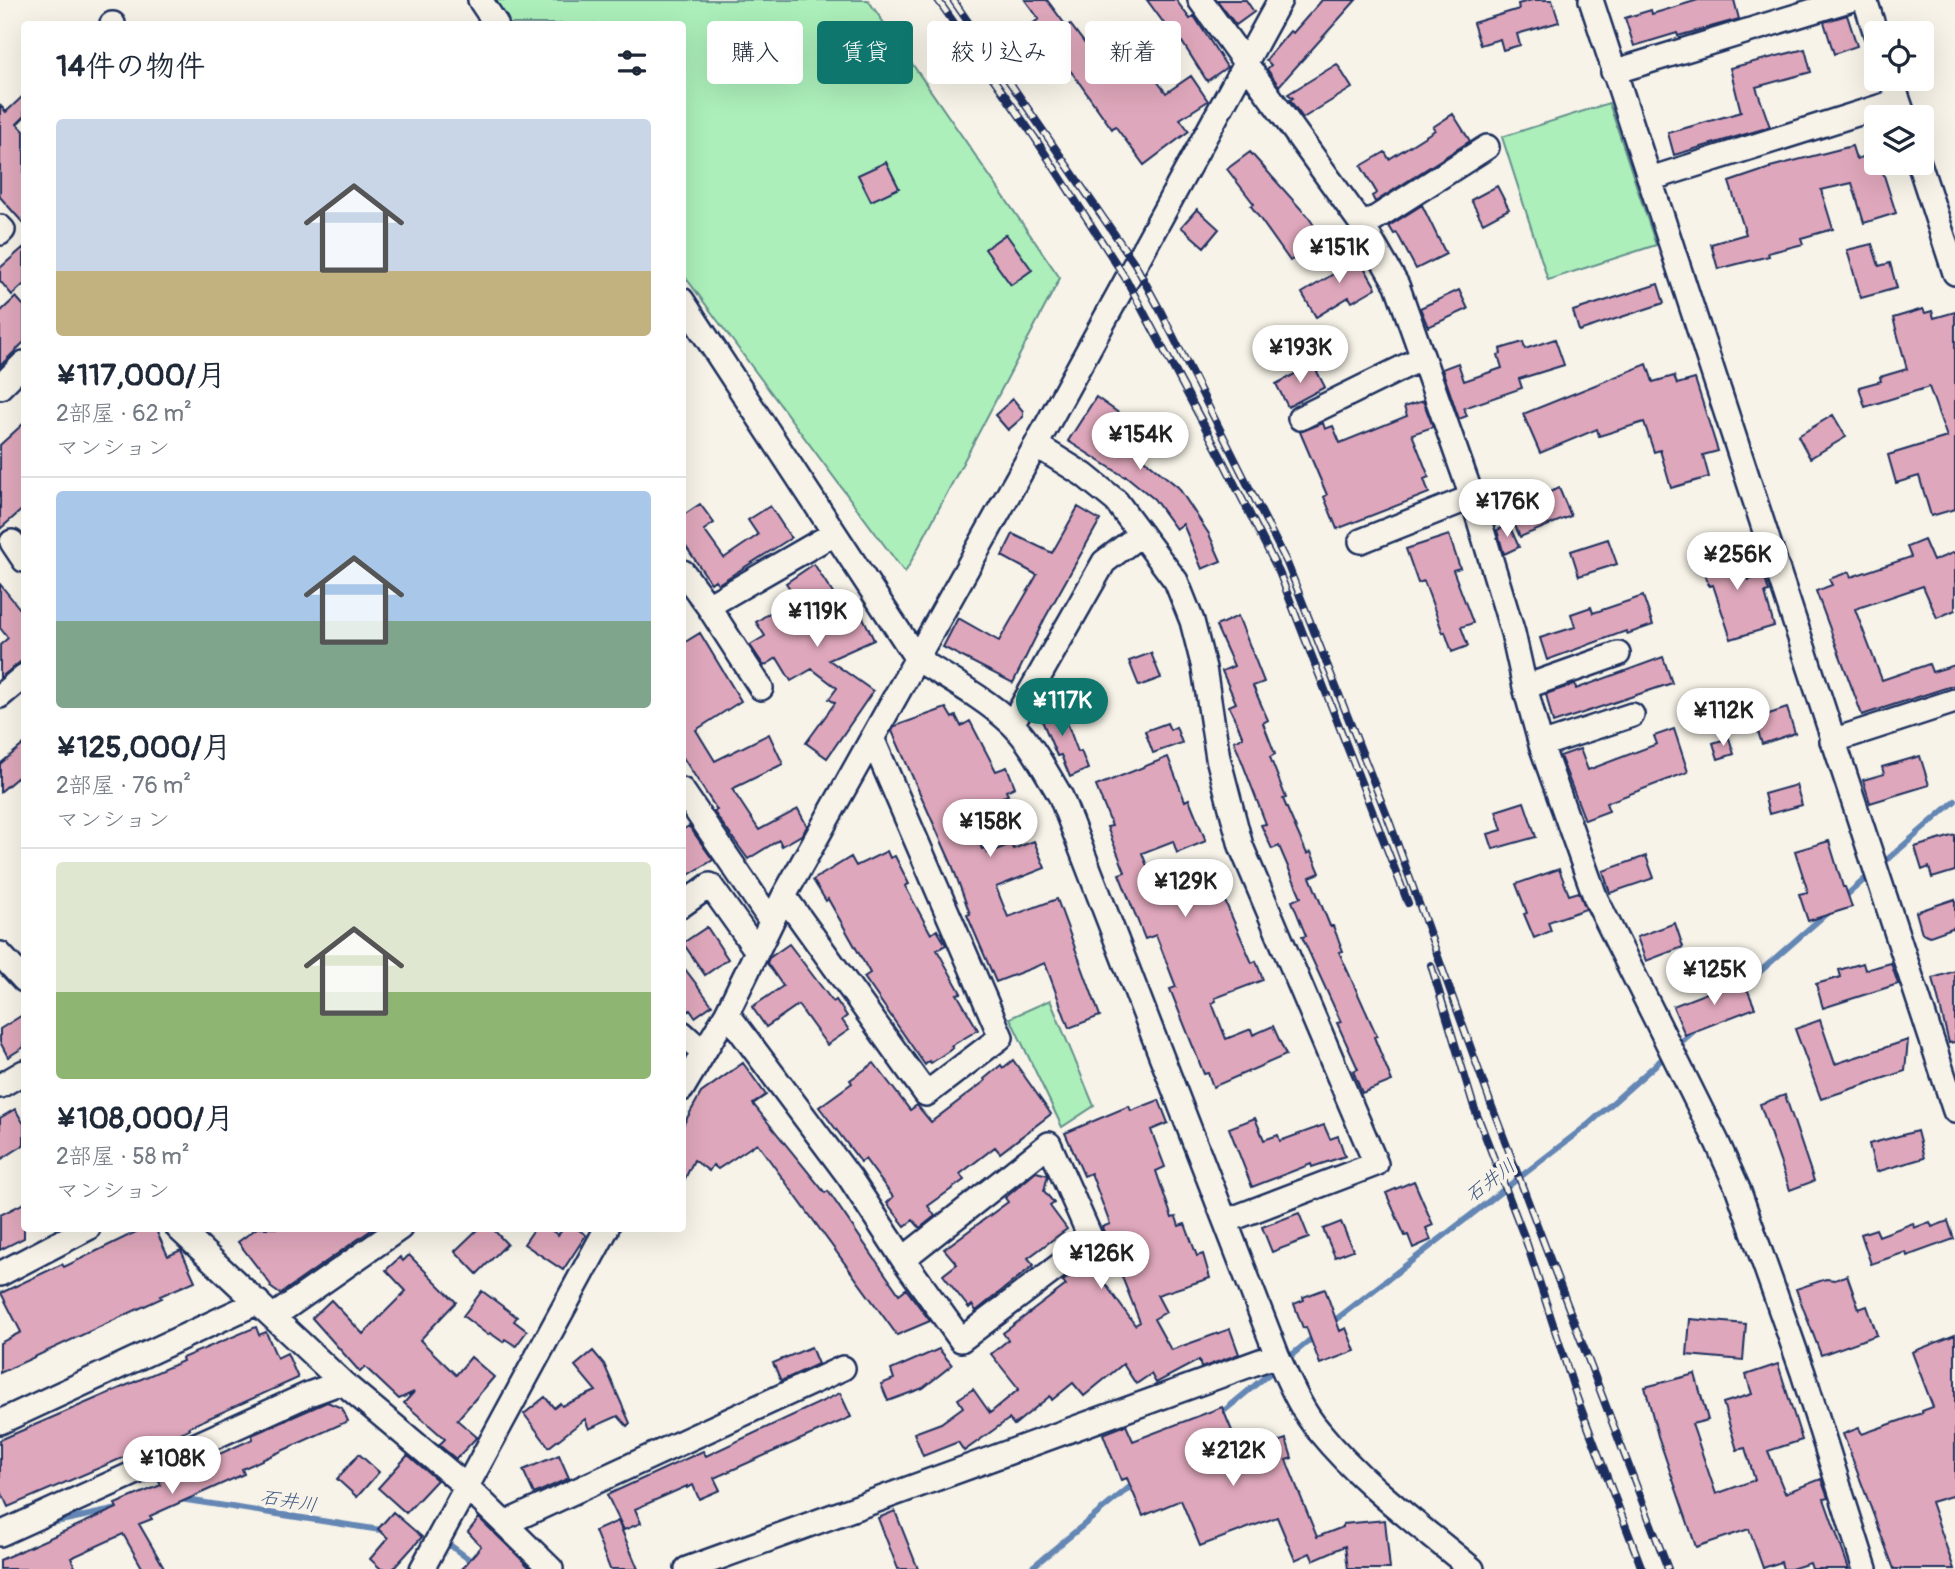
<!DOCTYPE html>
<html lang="ja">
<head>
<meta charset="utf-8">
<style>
  body { margin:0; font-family:Pangolin,"Klee One",sans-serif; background:#f2f2f3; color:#1f2937; height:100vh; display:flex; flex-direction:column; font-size:26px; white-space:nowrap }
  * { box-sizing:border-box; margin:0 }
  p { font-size:23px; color:#747a83 }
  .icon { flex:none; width:38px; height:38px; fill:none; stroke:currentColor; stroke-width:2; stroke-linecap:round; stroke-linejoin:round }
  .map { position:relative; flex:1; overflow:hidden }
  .sheet { position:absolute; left:21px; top:21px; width:665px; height:1211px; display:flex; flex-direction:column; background:#fff; border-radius:7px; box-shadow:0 7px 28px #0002 }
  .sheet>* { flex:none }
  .hud { position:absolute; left:707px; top:21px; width:665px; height:63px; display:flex; gap:14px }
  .tools { position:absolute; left:1864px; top:21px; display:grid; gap:14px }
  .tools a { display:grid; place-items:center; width:70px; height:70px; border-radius:7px; background:#fff; box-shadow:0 7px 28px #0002; font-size:35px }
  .price { position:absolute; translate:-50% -60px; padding:0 16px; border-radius:24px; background:#fff; color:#222; font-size:23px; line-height:46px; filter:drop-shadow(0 2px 4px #0008) }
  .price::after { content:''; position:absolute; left:50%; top:42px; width:21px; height:16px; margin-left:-10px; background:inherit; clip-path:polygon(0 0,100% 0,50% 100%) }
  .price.selected { background:#0f766e; color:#fff }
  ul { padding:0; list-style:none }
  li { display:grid; align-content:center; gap:14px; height:371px; padding:0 35px }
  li+li { border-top:2px solid #e0e1e3 }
  li span { display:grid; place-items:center; height:217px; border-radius:7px; color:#555 }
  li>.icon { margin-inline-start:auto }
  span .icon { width:126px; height:126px; fill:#fffc; stroke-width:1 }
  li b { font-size:30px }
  h2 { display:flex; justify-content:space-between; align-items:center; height:84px; padding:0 35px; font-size:30px }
  .chip { padding:0 24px; border-radius:7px; background:#fff; box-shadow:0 7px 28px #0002; font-size:24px; line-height:63px }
  .chip.selected { background:#0f766e; color:#fff }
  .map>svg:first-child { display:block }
  .green { fill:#acefba; stroke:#648f8c; stroke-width:2 }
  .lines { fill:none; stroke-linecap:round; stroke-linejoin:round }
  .stream { stroke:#6386b4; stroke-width:6 }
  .building { fill:#dfa7bb; stroke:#1b2f5e; stroke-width:2 }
  .minor-casing { stroke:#1b2f5e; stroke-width:28 }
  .minor { stroke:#f7f3e8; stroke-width:23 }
  .rail-casing { stroke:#1b2f5e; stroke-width:8 }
  .rail { stroke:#f7f3e8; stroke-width:5; stroke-dasharray:16; stroke-linecap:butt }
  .labels { text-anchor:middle; stroke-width:7; stroke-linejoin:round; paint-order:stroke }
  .water-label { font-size:19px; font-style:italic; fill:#395382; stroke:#f7f3e8 }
</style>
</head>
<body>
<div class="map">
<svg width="1955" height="1569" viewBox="0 0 1955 1569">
  <rect width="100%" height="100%" fill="#f7f3e8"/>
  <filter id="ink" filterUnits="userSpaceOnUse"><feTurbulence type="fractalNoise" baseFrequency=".0143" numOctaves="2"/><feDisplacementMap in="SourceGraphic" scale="14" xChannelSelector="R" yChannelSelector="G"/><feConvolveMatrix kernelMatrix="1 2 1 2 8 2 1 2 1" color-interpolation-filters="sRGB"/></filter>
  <g filter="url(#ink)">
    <!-- green -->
    <path class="green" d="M479 0H868L1060 278 905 573 683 274 682 24H497Z
      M1609 103 1656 245 1548 280 1502 137Z
      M1050 1000 1094 1106 1062 1127 1010 1018Z"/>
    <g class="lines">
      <!-- stream -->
      <path class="stream" d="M1881 865 1955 801
        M1841 900 1873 872
        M1739 990 1828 912
        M1330 1324 1590 1123 1697 1028
        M1219 1415 1316 1335
        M180 1499 387 1531
        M46 1524 118 1509
        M443 1540 482 1569
        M1030 1569 1137 1481"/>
    </g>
    <!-- building -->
    <path class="building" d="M1025 0H1047L1067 27 1070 24 1095 57 1117 40 1140 69 1145 65 1166 93 1191 76 1208 101 1180 119 1189 131 1144 165 1115 126 1112 129 1073 74 1032 24 1039 19Z
      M1147 0H1176L1190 19 1194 16 1227 67 1207 81 1182 42 1179 44Z
      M1217 0H1246L1254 12 1236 25Z
      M1322 0H1356L1279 86 1267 69 1271 65 1266 60 1290 31 1293 33Z
      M1532 0H1552L1559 22 1517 34 1520 45 1503 50 1500 39 1480 45 1473 23 1519 9 1518 4Z
      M1698 0H1734L1739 19 1678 36 1677 33 1634 46 1625 18 1651 10 1652 14Z
      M1847 15 1857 46 1834 54 1824 22Z
      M1805 49 1811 72 1756 87 1770 127 1674 155 1668 133 1741 112 1730 68Z
      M1337 64 1352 88 1303 118 1290 100 1293 98 1288 94Z
      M24 95V117L17 124 24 131V224L0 197V105L6 112Z
      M1453 114 1470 141 1375 202 1372 196 1377 193 1361 166 1385 152 1389 159 1435 130 1433 127Z
      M1852 146 1856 159 1876 153V163H1880L1896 213 1864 223 1852 183 1821 190 1833 229 1801 238 1803 244 1768 253 1769 256 1718 269 1711 244 1746 234 1729 182 1770 168V167Z
      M1250 152 1309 218 1323 239 1290 261 1251 206 1254 204 1227 169Z
      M886 162 899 188 871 201 858 175Z
      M1497 186 1509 209 1483 223 1471 200Z
      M1422 205 1446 254 1416 269 1397 233 1394 234 1389 226Z
      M1197 209 1219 229 1204 247 1181 227Z
      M1006 234 1032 270 1011 285 985 249Z
      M1872 244 1879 266 1890 263 1897 288 1861 298 1847 250Z
      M24 247V284L12 295 0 281V268Z
      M1340 250 1351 268 1361 262 1376 288 1352 302 1349 297 1316 317 1302 293 1335 273 1326 259Z
      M1658 284 1664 303 1579 331 1573 311Z
      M1459 290 1468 309 1428 327 1420 308Z
      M16 297 24 306V342L0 366V312Z
      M1923 309 1925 313 1932 311 1934 318 1955 312V509L1931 516 1919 476 1896 483 1888 455 1947 437 1929 387 1865 407 1859 387 1881 381 1880 377 1907 369 1893 318Z
      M1555 339 1564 365 1519 379 1522 388 1464 408 1467 416 1459 419 1442 369 1458 363 1464 381 1502 368 1498 355 1501 354 1500 349 1523 342 1525 349Z
      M1313 364 1325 387 1288 407 1276 384Z
      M1647 364 1653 382 1674 376 1677 384 1695 379 1718 451 1703 455 1709 477 1671 488 1660 450 1654 452 1644 422 1599 436 1597 429 1540 453 1523 414Z
      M1096 397 1120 414 1116 419 1149 442 1140 456 1178 487 1209 534 1221 561 1202 569 1183 524 1176 529 1154 499 1126 476 1125 477 1068 441Z
      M1013 399 1023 411V417L1008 430 995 415Z
      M1423 401 1433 427 1412 434 1429 477 1424 479 1429 493 1337 529 1324 497 1327 495 1300 432 1323 423 1325 429 1333 426 1340 443 1407 416 1404 407Z
      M1833 415 1846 437 1810 458 1798 436Z
      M24 423V508L0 529V445Z
      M1559 488 1571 516 1520 537 1508 510Z
      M700 504 714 523 704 530 724 558 758 535 748 520 770 506 791 538 718 584 715 580 711 583 682 541V516Z
      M1078 507 1100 520 1045 618 1013 683 943 647 958 618 999 641 1037 575 1002 556 1013 534 1052 553Z
      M1509 525 1519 547 1504 554 1497 530Z
      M1449 535 1460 568 1453 570 1473 623 1461 627 1468 646 1452 652 1445 632 1443 633 1424 581 1418 583 1406 549Z
      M1608 539 1617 564 1579 576 1571 551Z
      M1924 540 1933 561 1955 552V610L1937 618 1923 586 1855 609 1882 680 1929 664 1932 672 1955 665V685L1862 715 1816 591 1832 585 1829 579 1849 572 1851 577 1911 557 1907 547Z
      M1720 542 1724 555 1730 553 1732 556 1740 553 1749 580 1764 575 1769 592 1765 593 1774 626 1731 639 1713 585 1709 586 1697 549Z
      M814 564 848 617 860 611 874 640 829 660 873 691 827 758 806 743 835 703 829 699 837 688 812 669 791 681 777 658 764 666 750 645 765 636 756 622 795 596 786 583Z
      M0 584 24 614V659L0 678V645L8 638 0 628Z
      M1643 596 1653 625 1627 634 1626 631 1547 660 1540 638 1575 627 1571 614 1591 607 1593 613Z
      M1238 616 1264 682 1253 686 1268 720 1263 723 1275 754 1270 757 1286 798 1283 799 1307 854 1311 852 1320 873 1310 877 1330 926H1333L1343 951 1339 952 1377 1036 1374 1037 1392 1081 1362 1093 1353 1071 1358 1069 1337 1023 1341 1022 1302 937 1306 936 1292 901 1301 897 1279 846 1272 849 1261 825 1266 824 1234 741 1243 737 1229 706 1236 703 1222 671 1234 666 1216 626Z
      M700 633 741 701 696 730 715 761 769 734 783 764 732 789 759 830 798 809 807 826 803 834 782 846 779 840 748 859 714 812 717 810 682 756V644Z
      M1151 653 1161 678 1139 686 1129 661Z
      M1663 657 1672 683 1553 723 1546 694 1575 684 1576 689Z
      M1059 701 1078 752 1081 751 1088 769 1070 777 1061 755 1057 756 1037 709Z
      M946 708 952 718 956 716 961 726 970 721 996 771 1007 767 1015 787 1006 791 1008 795 966 811 982 849 986 848 988 853 1011 844 1013 849 1034 841 1045 868 996 887 1008 917 1057 899 1100 1016 1069 1028 1045 963 996 982 967 915 970 914 952 865 892 731 895 726Z
      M1787 708 1795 733 1762 744 1754 719Z
      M1167 723 1170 730 1176 727 1182 743 1153 753 1145 731Z
      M1674 729 1688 772 1606 803 1609 811 1585 820 1560 756 1580 749 1588 770 1657 744 1654 736Z
      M1729 738 1734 754 1718 759 1713 743Z
      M24 744V772L0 792V764Z
      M1920 756 1929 785 1870 803 1863 780 1884 774 1882 767Z
      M1168 757 1185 801 1189 799 1206 841 1177 853 1173 841 1142 853 1154 884 1172 877 1178 891 1214 876 1252 963 1256 961 1263 980 1215 998 1216 1001 1212 1003 1226 1039 1251 1029 1253 1035 1273 1026 1286 1055 1213 1087 1208 1073 1204 1074 1170 989 1176 987 1156 935 1145 939 1119 874 1125 872 1107 827 1112 826 1096 786Z
      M1796 785 1802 805 1769 814 1764 794Z
      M1524 802 1536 837 1493 849 1488 834 1502 830 1496 811Z
      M689 826 713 860 682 879V830Z
      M1955 835V871L1932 878 1929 867 1922 870 1915 847Z
      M1829 841 1843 887H1845L1852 907 1808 921 1799 894 1808 892 1795 851Z
      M887 851 890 858 895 856 909 884 905 886 931 934 937 930 946 945 937 950 961 993 957 994 978 1030 951 1046 953 1048 931 1063 929 1061 925 1065 864 977 870 973 828 899 826 901 813 880 851 857 856 866Z
      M1646 856 1654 878 1610 893 1603 871Z
      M1559 869 1569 895 1579 892 1586 909 1548 922 1551 931 1534 938 1524 914 1527 913 1516 884Z
      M1955 899V927L1930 936 1922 933 1916 912Z
      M1675 923 1683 947 1646 961 1637 937Z
      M707 927 728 959 705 975 683 943Z
      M789 944 833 1002 836 1000 847 1016 842 1020 849 1030 827 1045 798 1005 766 1027 752 1007 783 986 767 963 769 958Z
      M1863 963 1865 970 1891 963 1898 984 1823 1008 1816 984 1841 977 1839 970Z
      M682 965 712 1005 695 1017 690 1010 682 1015Z
      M1955 971V1042L1949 1043 1933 978Z
      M1743 979 1755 1008 1685 1035 1673 1006Z
      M24 1014V1047L8 1057 0 1042V1029Z
      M1820 1020 1835 1064 1908 1040 1905 1071 1821 1099 1795 1029Z
      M1013 1060 1051 1114 1000 1153 995 1147 960 1174 964 1180 928 1206 935 1216 920 1228 913 1220 905 1226 887 1203 893 1197 865 1159 861 1162 819 1107 852 1083 850 1080 874 1063 910 1110 917 1105 931 1122 985 1081 984 1079 1001 1065 1003 1068Z
      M743 1063 766 1095 753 1104 825 1193 828 1191 899 1294 906 1289 930 1321 897 1335 757 1143 718 1169 713 1165 709 1171 694 1160 682 1185V1127L701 1093Z
      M1785 1095 1814 1181 1790 1190 1760 1104Z
      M1159 1100 1168 1123 1151 1130 1165 1167 1156 1171 1172 1218 1176 1217 1179 1226 1185 1224 1197 1256 1203 1254 1210 1278 1157 1295 1166 1312 1154 1319 1171 1350 1230 1329 1239 1354 1201 1368 1199 1360 1156 1383 1151 1374 1136 1384 1123 1364 1084 1396 1073 1383 1052 1400 1050 1396 1014 1425 1009 1419 964 1451 958 1442 923 1456 914 1433 941 1423 963 1407 958 1399 973 1389 990 1413 1019 1389 991 1354 1008 1340 1003 1333 1066 1285 1063 1281 1090 1263 1135 1325 1140 1322 1102 1227 1110 1224 1091 1173 1084 1176 1065 1133 1129 1106 1131 1111Z
      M15 1109 24 1124V1145L0 1160V1118Z
      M1255 1118 1264 1140 1278 1135 1280 1141 1324 1125 1330 1139 1338 1136 1345 1156 1312 1167 1311 1164 1252 1187 1229 1128Z
      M1917 1131 1924 1158 1876 1172 1869 1144Z
      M1036 1172 1048 1175 1044 1191 1054 1203 1050 1206 1067 1229 1028 1258 1034 1265 976 1311 972 1305 969 1308 943 1275 957 1264 944 1249 1008 1202 1005 1198Z
      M1414 1181 1433 1225 1426 1228 1431 1240 1413 1248 1408 1235 1405 1236 1386 1193Z
      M24 1203V1238L0 1250V1215Z
      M1299 1213 1309 1238 1272 1252 1262 1227Z
      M1948 1221 1954 1239 1907 1256 1906 1252 1871 1264 1861 1234 1876 1229 1879 1236 1913 1223 1914 1228 1930 1222 1932 1227Z
      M1341 1222 1353 1250 1335 1257 1323 1229Z
      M144 1228H155L168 1256 181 1250 195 1281 160 1296 162 1298 0 1373V1343L21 1332 1 1293 62 1264 64 1267Z
      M257 1228H374L280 1294 270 1287 271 1285 238 1242Z
      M479 1228H492L507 1244 477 1274 455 1251Z
      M535 1228H548L558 1235 563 1228H576L586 1235 563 1270 524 1244Z
      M409 1255 456 1302 420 1340 456 1375 471 1357 494 1377 457 1420 477 1437 456 1459 439 1445 445 1439 404 1403 414 1392 399 1399 365 1367 360 1372 312 1318 331 1300 363 1334 406 1291 386 1270 400 1257 403 1261Z
      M1847 1275 1859 1309 1867 1306 1877 1335 1821 1355 1796 1289 1826 1279 1835 1280Z
      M1325 1289 1340 1331 1346 1328 1355 1351 1320 1364 1306 1327 1303 1328 1294 1304 1304 1300 1303 1297Z
      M482 1291 517 1317 514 1321 527 1331 516 1346 505 1339 503 1342 490 1333 488 1335 463 1316Z
      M1690 1319 1746 1324 1743 1360 1687 1355Z
      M256 1327 259 1335 266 1332 277 1358 287 1353 298 1378 189 1427 190 1429 8 1507 0 1489V1440L183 1361 182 1358Z
      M1955 1335V1495L1931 1502 1954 1569H1894L1843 1434 1859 1428 1862 1434 1922 1413V1411L1933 1407 1912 1352Z
      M811 1347 818 1364 781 1381 773 1363Z
      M939 1349 952 1365 923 1388 888 1401 881 1384 894 1379 891 1370Z
      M593 1351 604 1364 630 1423 627 1426 618 1416 589 1429 585 1419 549 1447 524 1414 545 1397 554 1408 560 1403 562 1406 596 1391 575 1366Z
      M1778 1364 1802 1440 1768 1451 1785 1493 1821 1479 1828 1498 1824 1499 1849 1569H1812L1810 1563 1791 1569H1783L1781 1562 1763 1568 1749 1529 1696 1547 1658 1436 1645 1387 1695 1374 1708 1420 1692 1424 1716 1494 1755 1480 1745 1448 1737 1450 1723 1403 1752 1394 1746 1375Z
      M840 1393 851 1417 714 1478 720 1490 699 1499 693 1485 687 1488V1486L635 1509 641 1523 624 1530 607 1495 703 1451 706 1456Z
      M327 1402 342 1408 348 1421 242 1469 244 1474 150 1516 152 1519 139 1524 165 1569H143L123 1534 71 1558 76 1569H0V1560L117 1508 115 1504 161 1485 159 1481 253 1439 252 1435Z
      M1222 1407 1239 1448 1269 1437 1271 1444 1286 1439 1292 1458 1286 1460 1317 1537 1343 1527V1524L1385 1520 1390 1569H1348L1345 1546 1313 1560 1310 1553 1295 1560 1277 1517 1200 1546 1181 1500 1143 1516 1127 1478 1121 1480 1103 1434 1126 1425 1133 1441Z
      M359 1454 379 1472 357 1497 337 1479Z
      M408 1455 437 1480 406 1513 378 1488Z
      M559 1455 569 1478 534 1494 523 1470Z
      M895 1511 918 1569H898L878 1518Z
      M393 1512 422 1537 393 1569H381L370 1559 388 1538 378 1529Z
      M479 1518 511 1549 531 1569H462L481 1546 468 1532Z
      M618 1521 638 1569H610L595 1531Z"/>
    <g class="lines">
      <defs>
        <path id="minor" d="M480 0 496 24
          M1200 0 1363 226 1397 285 1472 497 1513 633 1525 687 1541 745 1596 899 1717 1142 1738 1189 1803 1373 1865 1569
          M1591 0 1955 1111
          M1865 0 1876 34
          M112 24H113
          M1613 72 1849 0
          M1891 79 1904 117
          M1919 163 1955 273
          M1650 179 1898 101
          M1363 226 1487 147
          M0 227 3 230 0 233
          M682 300 917 659C947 678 986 699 1012 724 1032 744 1046 772 1061 797L1277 1355C1289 1381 1300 1409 1319 1431 1362 1484 1420 1526 1472 1569
          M0 387 24 363
          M1300 418 1422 358
          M1036 445 1084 475 1116 501 1176 581 1192 621 1204 668 1218 758 1241 846 1376 1164 1226 1221
          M1361 541 1472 497
          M12 542 24 560
          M683 572 708 606 761 688
          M708 606 833 534
          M1525 687 1618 654
          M0 696 24 676
          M1012 724 1104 562 1141 534
          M1832 741 1955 701
          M1541 745 1632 715
          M682 790 771 921
          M784 896 926 1094 1001 1037 872 738
          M682 905 710 885 757 951
          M0 954 24 980
          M727 1013 850 1178 903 1259 961 1340 1092 1241 1049 1144 903 1259
          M682 1033 703 1052
          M0 1086 24 1072
          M682 1089 727 1013 784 896 1036 445 1280 0
          M178 1228 342 1382 467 1487 551 1569
          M0 1274 88 1228
          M274 1316 400 1228
          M0 1422 258 1302
          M506 1523 843 1368
          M0 1534 309 1394 342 1382
          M422 1569 607 1228
          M687 1569 1277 1355"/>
      </defs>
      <!-- minor casing -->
      <use href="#minor" class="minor-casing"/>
      <!-- minor -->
      <use href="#minor" class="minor"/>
      <defs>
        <path id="rail" d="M938 0 1035 138 1126 279 1221 457 1279 572 1408 903
          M953 0 1135 264 1160 310 1287 563 1391 826 1491 1104 1668 1569
          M1431 965 1474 1107 1527 1244 1577 1398 1642 1569"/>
      </defs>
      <!-- rail casing -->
      <use href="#rail" class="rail-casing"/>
      <!-- rail -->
      <use href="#rail" class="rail"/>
    </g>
  </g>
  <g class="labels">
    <!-- water labels -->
    <g class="water-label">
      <text transform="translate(1490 1180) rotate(-38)" y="7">石井川</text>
      <text transform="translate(289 1500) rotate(9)" y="7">石井川</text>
    </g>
  </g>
</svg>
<div class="tools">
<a><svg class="icon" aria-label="locate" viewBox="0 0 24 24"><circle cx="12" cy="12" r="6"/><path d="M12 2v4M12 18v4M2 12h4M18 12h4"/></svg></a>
<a><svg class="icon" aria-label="layers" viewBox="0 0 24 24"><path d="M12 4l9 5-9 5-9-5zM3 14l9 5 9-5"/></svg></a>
</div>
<b class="price" style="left:1339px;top:285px">¥151K</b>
<b class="price" style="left:1300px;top:385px">¥193K</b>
<b class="price" style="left:1140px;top:472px">¥154K</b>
<b class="price" style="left:1507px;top:539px">¥176K</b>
<b class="price" style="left:1737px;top:592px">¥256K</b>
<b class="price" style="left:817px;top:649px">¥119K</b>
<b class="price selected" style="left:1062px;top:738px">¥117K</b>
<b class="price" style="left:1723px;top:748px">¥112K</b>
<b class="price" style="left:990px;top:859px">¥158K</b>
<b class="price" style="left:1185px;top:919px">¥129K</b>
<b class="price" style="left:1714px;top:1007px">¥125K</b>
<b class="price" style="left:1101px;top:1291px">¥126K</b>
<b class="price" style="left:1233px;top:1488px">¥212K</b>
<b class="price" style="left:172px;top:1496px">¥108K</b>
<div class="hud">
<a class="chip">購入</a>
<a class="chip selected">賃貸</a>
<a class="chip">絞り込み</a>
<a class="chip">新着</a>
</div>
<section class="sheet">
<h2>14件の物件<svg class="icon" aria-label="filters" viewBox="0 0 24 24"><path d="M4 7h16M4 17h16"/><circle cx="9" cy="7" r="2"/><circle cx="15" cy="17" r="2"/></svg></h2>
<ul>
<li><span style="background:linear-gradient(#c9d6e8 70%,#c2b280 0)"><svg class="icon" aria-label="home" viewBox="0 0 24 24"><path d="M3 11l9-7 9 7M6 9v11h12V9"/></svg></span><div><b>¥117,000/月</b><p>2部屋 · 62 m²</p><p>マンション</p></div></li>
<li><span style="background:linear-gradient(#a9c7e8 60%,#7fa58c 0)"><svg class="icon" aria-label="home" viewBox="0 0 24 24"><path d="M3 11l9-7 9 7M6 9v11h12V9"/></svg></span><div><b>¥125,000/月</b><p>2部屋 · 76 m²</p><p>マンション</p></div></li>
<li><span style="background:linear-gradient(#dfe7d0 60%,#8fb573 0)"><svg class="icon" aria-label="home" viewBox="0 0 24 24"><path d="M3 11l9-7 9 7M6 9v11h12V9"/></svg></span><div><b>¥108,000/月</b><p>2部屋 · 58 m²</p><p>マンション</p></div></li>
</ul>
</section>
</div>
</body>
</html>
